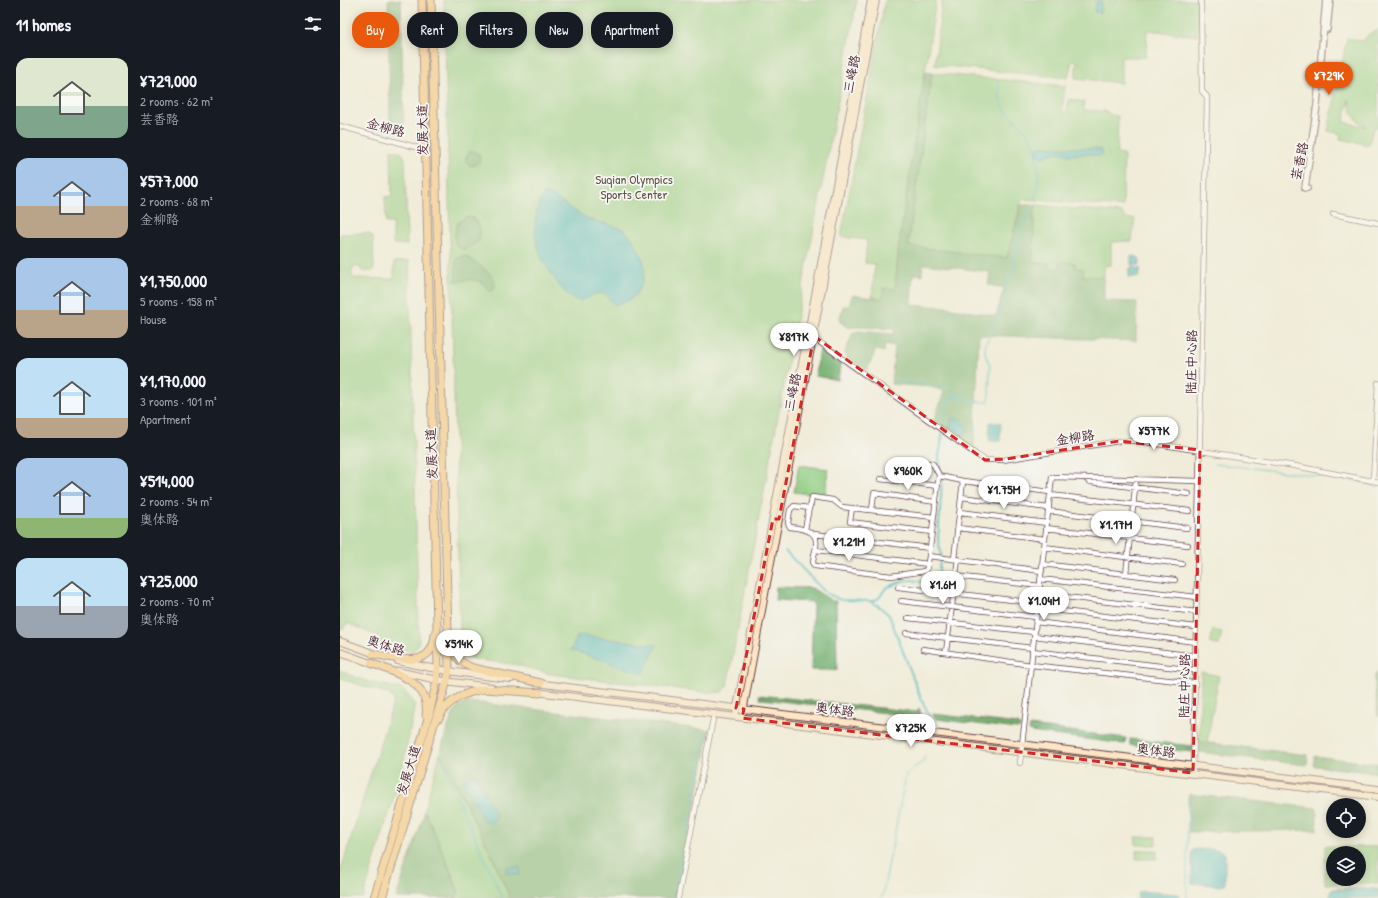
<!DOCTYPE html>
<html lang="en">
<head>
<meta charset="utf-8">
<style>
  body { margin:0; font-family:"Patrick Hand","LXGW WenKai TC",sans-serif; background:#242831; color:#f1f3f6; height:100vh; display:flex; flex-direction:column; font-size:15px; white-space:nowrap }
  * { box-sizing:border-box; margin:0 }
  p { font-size:13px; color:#9ea1a6 }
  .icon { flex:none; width:22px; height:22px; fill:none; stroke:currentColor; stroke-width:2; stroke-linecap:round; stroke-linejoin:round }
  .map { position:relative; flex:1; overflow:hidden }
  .details { display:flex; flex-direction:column; background:#171b24; width:340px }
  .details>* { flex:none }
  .hud { position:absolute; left:12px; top:12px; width:380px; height:36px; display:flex; gap:8px }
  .fabs { position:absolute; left:986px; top:798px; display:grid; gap:8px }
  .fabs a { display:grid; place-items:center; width:40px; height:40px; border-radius:50%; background:#171b24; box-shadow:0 2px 10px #0003; font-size:20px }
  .price { position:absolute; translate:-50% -34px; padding:0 9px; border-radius:14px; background:#fff; color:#222; font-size:13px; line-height:26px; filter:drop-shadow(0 1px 2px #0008) }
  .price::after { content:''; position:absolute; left:50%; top:24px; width:12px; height:9px; margin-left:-6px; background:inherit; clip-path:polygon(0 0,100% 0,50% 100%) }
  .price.active { background:#ea580c; color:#fff }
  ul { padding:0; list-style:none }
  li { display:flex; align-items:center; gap:12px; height:100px; padding:0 16px }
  li span { display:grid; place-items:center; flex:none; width:112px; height:80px; border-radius:12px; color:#555 }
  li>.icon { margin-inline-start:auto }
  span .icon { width:48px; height:48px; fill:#fffc; stroke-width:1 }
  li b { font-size:17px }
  h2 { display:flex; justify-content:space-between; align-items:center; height:48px; padding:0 16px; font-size:17px }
  .chip { padding:0 14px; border-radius:16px; background:#171b24; box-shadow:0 2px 10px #0003; font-size:14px; line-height:36px }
  .chip.active { background:#ea580c; color:#fff }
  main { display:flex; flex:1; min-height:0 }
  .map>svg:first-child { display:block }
  .green { fill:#90cc81; stroke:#6d7656; fill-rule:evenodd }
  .forest { fill:#74b06f; stroke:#5f684d; fill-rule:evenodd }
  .water { fill:#46b5bc; stroke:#486a74 }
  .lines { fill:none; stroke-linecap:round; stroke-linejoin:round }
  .stream { stroke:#46b5bc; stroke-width:1.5 }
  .minor-casing { stroke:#633e45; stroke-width:6 }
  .tertiary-casing { stroke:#633e45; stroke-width:8 }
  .secondary-casing { stroke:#633e45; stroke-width:8 }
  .primary-casing { stroke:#633e45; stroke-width:9 }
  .minor { stroke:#fff; stroke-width:4.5 }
  .tertiary { stroke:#fff; stroke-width:5.5 }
  .secondary { stroke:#fde5c5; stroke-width:6 }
  .primary { stroke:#fabe6d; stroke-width:7 }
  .marked { fill:none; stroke:#d62828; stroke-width:3; stroke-dasharray:8 5; stroke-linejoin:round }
  .labels { text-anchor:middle; stroke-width:3.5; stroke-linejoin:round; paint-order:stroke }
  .street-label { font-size:13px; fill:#4a1f2b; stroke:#f6f6f2 }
  .park-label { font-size:13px; fill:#5f5345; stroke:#f6f6f2 }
</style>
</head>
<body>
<main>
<section class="details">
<h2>11 homes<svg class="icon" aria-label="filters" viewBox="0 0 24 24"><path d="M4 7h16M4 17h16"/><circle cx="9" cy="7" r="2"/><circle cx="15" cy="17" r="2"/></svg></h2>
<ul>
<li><span style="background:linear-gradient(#dfe7d0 60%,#7fa58c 0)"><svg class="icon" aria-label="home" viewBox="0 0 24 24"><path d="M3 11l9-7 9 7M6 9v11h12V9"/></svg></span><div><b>¥729,000</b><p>2 rooms · 62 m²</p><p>芸香路</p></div></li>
<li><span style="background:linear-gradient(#a9c7e8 60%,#b9a48a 0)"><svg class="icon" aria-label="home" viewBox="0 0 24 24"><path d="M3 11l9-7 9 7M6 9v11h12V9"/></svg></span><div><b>¥577,000</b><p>2 rooms · 68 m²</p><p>金柳路</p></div></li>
<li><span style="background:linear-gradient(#a9c7e8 65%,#b9a48a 0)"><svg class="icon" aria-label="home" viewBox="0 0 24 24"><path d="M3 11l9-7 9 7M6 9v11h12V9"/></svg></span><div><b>¥1,750,000</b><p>5 rooms · 158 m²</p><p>House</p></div></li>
<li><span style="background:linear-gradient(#bfe0f5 75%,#b9a48a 0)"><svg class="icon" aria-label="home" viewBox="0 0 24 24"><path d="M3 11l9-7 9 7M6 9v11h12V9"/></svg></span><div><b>¥1,170,000</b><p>3 rooms · 101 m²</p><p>Apartment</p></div></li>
<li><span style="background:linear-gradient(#a9c7e8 75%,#8fb573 0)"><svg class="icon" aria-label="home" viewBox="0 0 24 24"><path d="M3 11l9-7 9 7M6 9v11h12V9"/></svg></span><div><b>¥514,000</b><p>2 rooms · 54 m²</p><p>奥体路</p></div></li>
<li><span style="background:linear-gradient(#bfe0f5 60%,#9aa5b1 0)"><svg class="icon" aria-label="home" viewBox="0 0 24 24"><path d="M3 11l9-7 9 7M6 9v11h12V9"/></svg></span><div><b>¥725,000</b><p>2 rooms · 70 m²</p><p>奥体路</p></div></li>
</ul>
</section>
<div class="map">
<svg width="1038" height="898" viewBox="0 0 1038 898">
  <rect width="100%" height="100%" fill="#f6f6f2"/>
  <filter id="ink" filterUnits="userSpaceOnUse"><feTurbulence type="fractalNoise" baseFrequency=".025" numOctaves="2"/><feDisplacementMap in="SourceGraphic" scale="8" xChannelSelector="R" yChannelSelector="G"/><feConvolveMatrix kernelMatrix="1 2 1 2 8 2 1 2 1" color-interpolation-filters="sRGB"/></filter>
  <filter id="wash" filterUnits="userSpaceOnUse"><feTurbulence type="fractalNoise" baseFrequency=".012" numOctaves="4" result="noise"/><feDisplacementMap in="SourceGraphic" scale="16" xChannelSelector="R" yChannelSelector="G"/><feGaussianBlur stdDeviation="0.9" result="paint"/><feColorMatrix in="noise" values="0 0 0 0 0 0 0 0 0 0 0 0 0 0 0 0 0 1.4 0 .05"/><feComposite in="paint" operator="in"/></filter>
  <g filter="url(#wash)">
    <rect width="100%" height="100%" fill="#f0ecd9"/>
    <!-- green -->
    <path class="green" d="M104 0H517L387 686 382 692 373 693 210 674 178 665 133 659C122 653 120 646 120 635Z
      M545 0H596L559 245 555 289 542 299 532 297 535 264 525 263 527 240 501 237Z
      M602 0H857L858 36 807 30 806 57H781V83L735 78 737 61H732L728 78 595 65Z
      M1038 30V128H1033L1029 145 1000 139 1001 134 988 131 1007 38 1023 41 1029 34ZM1009 99C1010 113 1015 121 1027 127L1004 122Z
      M592 73 725 86 722 111 727 112 729 99 744 102 743 110 766 111 771 115 778 116 777 154 784 155 783 207 682 199 667 258 664 259 568 246Z
      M51 149 62 153 65 158 67 245 53 244V223H46L45 197 52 196Z
      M696 205 783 213V218L795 219 792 241 771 242V265L764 266V277L742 276 735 268V263L719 269 709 268 710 263H692L694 213Z
      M29 233 33 237 34 269 32 271H22L20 267H12V278L54 279V262L69 261 79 642C78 647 75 650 70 651L40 644V637L7 623 3 629 0 628V234Z
      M459 465 488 469 485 496 454 492Z
      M873 630 882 632 879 645 870 644Z
      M0 670 14 677 33 683 62 689 67 694 75 705 61 774 23 898H0V873L54 700 49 694 7 681 0 677Z
      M861 672 879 676 867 743 859 742Z
      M100 754 149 849 170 898H115L119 892 99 843 85 812 83 814Z
      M795 837H816V845H796Z
      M985 846 1038 847V883L985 884ZM993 853H1019V879H993Z
      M796 850H817V859H796Z"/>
    <!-- forest -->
    <path class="forest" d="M48 0H61L64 128 63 132 61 133 50 130Z
      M585 72 592 73 568 246 667 258 681 205H696L694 213 693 263H710L709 268 719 269 720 262 735 263V268L743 269V276L764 277V301L797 302 796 341 639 335 634 450 594 421 604 391 591 387 551 384 555 346 545 344 544 352 536 350 527 370 504 355 513 332 518 331 554 334 555 329 518 327 508 328 499 321 503 306H509L512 295 542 299 543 288 555 289 559 245ZM583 264 650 272 648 285 664 288 656 316 606 307 571 305 573 274 582 275Z
      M132 151 135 152 140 155V160L136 165 130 166 125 160 129 152Z
      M126 217 133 218C139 224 142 231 139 241 135 243 130 248 125 249 111 250 114 231 118 223Z
      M124 256 129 258C139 266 159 275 154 290L149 291C146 289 145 285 142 283 136 278 122 280 115 282L116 260 118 258Z
      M481 345 501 359 498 380 475 376Z
      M436 587 472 588 492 601H496L497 670H471L473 602 435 600Z
      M1038 671V717L1034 678Z
      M419 695 578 712 579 708 582 717 423 699H420Z
      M132 702 370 730 337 898H170L149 849 100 754C103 743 110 715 118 707 122 704 127 703 132 702Z
      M593 714 678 724 681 727 677 729 596 719Z
      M690 726 786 738 785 744 691 732 689 731Z
      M790 739 852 746V752L790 745Z
      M861 742 968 755 967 764 965 765 859 752V744Z
      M975 756 1038 764V773L975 766 974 764Z
      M849 794 977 808V830L849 832Z
      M85 812 99 843 119 892 115 898H56Z"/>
    <!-- water -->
    <path class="water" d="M757 0H762L760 13 754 12Z
      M704 146 757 149 761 150 763 155 759 156 746 154 728 155 718 152 713 153 702 158 698 155 696 149Z
      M204 193 210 194C222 202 234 212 247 218 258 223 271 224 282 229 291 233 303 256 304 265 306 274 303 282 299 289 293 299 285 304 274 304 270 301 269 297 266 295 255 288 247 303 237 300 227 297 220 287 215 279 194 251 188 226 204 193Z
      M791 256 798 257 800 260V265H791Z
      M792 267 801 269 799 277H789V269Z
      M612 418 622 420 624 425 628 426 625 436 610 426Z
      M650 422 661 423 660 441H651L649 440Z
      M238 635 317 645 303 674 231 650Z
      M132 774H135L155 814 154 820 152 822 144 821 123 779Z
      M855 849C864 850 880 847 885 854V885L880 886 852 883V851Z
      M167 867 180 868V875L166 873Z
      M991 889H1038V898H990Z
      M802 891 838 894 840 898H797L798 893Z"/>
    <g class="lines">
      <!-- stream -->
      <path class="stream" d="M659 83C657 112 673 115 688 134 696 146 699 162 698 175 698 183 697 193 694 200
        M555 382 604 386 613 390 619 397
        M875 464 982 476 1023 482 1038 487
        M601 475 599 457 607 403 610 398C622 394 635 403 648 402L649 400 650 365 646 357 645 350 646 343 656 323 664 301 668 276 673 272V261L679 241V232L691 207
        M445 551 486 593 501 600 530 601 540 607 549 615 582 701 591 718
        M531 602 539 598 546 588 563 581 572 580 594 584 598 577 601 553 598 540 602 482
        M102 764 162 898
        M353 805 366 735
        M334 898 352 812
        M542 898 566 775 577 765 583 762 585 756
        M847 898 848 796"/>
    </g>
  </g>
  <g filter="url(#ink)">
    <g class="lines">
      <defs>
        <path id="minor" d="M0 126 86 150
          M993 214 1038 223
          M474 336 478 341 637 455 645 460H663L779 441H799L955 466 1038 482
          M563 461 590 463 593 464 599 475 589 556 702 571
          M599 476 623 481 614 559
          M745 478 748 481 751 482 849 494
          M540 479 598 486
          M623 481 710 492
          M1033 481 1038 383
          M710 495 850 511
          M621 497 709 508
          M469 508 471 504 472 497 493 500 502 507 594 517
          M512 508 510 522 592 532
          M532 510 534 493 596 502
          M708 511 847 528
          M620 512 707 523
          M618 528 705 539
          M706 528 848 545
          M465 529 469 508 454 506 450 510 448 523 450 527C466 529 481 531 475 551 474 556 473 559 473 564L475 566 551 576 585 571 587 568 589 556
          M474 534 590 548
          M704 547 842 564
          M476 550 588 564
          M702 564 786 574 796 479
          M786 574 835 580
          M615 576 700 586
          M700 579 857 597
          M558 587 698 603
          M699 594 857 612
          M561 601 696 617
          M697 608 856 627
          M568 618 694 632
          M696 622 856 642
          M566 633 693 648
          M694 636 856 656
          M583 649 691 665 855 683
          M692 651 855 670
          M606 652 618 559
          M680 763 712 477 859 481
          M853 773 867 97 862 91 861 0
          M338 898 374 714"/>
        <path id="tertiary" d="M987 29 990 0
          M967 188H965L977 105 986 0"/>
        <path id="secondary" d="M0 641 38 655
          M0 652 36 665
          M58 661C95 670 133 675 171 679
          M58 671 97 680 151 687
          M196 683 1038 789
          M196 692 1038 797
          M396 712 531 0
          M403 712 536 0"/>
        <path id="primary" d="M112 641C114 656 118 662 133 668L201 683
          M33 654C57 658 92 671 95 635
          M31 663C55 673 91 681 86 715
          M99 718C105 701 128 691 145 689L200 693
          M34 898 89 715 97 680 98 669 82 0
          M42 898 107 681 109 671 91 0"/>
      </defs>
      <!-- minor casing -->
      <use href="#minor" class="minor-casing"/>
      <!-- tertiary casing -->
      <use href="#tertiary" class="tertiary-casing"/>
      <!-- secondary casing -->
      <use href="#secondary" class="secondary-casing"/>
      <!-- primary casing -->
      <use href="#primary" class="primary-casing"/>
      <!-- minor -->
      <use href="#minor" class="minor"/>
      <!-- tertiary -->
      <use href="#tertiary" class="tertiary"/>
      <!-- secondary -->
      <use href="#secondary" class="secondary"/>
      <!-- primary -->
      <use href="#primary" class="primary"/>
    </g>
  </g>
  <!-- marked area -->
  <path d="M0 0H1038V898H0ZM474 336 645 460 666 459 779 441 860 450 853 773 402 718 404 709 396 708 433 519H439Z" fill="#f0ecd9" fill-opacity=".55" fill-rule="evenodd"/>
  <path class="marked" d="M474 336 645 460 666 459 779 441 860 450 853 773 402 718 404 709 396 708 433 519H439Z"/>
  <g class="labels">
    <!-- street labels -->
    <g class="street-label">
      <text transform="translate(511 74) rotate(-79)" y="5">三峰路</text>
      <text transform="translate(46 127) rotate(15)" y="5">金柳路</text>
      <text transform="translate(82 130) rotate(-91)" y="5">发展大道</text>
      <text transform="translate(959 161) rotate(-78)" y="5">芸香路</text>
      <text transform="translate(851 362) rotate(-89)" y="5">陆庄中心路</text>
      <text transform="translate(452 392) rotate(-79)" y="5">三峰路</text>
      <text transform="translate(735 437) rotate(-9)" y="5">金柳路</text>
      <text transform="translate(91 454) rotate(-92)" y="5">发展大道</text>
      <text transform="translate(46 645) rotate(17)" y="5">奥体路</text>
      <text transform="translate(844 686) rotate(-89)" y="5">陆庄中心路</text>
      <text transform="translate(495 709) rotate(7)" y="5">奥体路</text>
      <text transform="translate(816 750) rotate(7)" y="5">奥体路</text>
      <text transform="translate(68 770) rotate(-73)" y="5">发展大道</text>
    </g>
    <!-- park labels -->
    <g class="park-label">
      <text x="294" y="184">Suqian Olympics<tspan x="294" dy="15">Sports Center</tspan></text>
    </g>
  </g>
</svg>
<div class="fabs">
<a><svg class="icon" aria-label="locate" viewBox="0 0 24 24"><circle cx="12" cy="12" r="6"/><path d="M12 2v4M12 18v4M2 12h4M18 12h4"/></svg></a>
<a><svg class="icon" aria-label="layers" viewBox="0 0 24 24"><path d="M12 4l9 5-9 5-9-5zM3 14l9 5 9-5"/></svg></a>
</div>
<b class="price active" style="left:989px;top:96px">¥729K</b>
<b class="price" style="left:454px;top:357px">¥817K</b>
<b class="price" style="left:814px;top:451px">¥577K</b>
<b class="price" style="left:568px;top:491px">¥960K</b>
<b class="price" style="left:664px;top:510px">¥1.75M</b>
<b class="price" style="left:776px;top:545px">¥1.17M</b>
<b class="price" style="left:509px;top:562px">¥1.21M</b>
<b class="price" style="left:603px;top:605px">¥1.6M</b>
<b class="price" style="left:704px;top:621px">¥1.04M</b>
<b class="price" style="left:119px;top:664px">¥514K</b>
<b class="price" style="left:571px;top:748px">¥725K</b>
<div class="hud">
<a class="chip active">Buy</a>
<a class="chip">Rent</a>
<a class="chip">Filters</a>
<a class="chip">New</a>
<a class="chip">Apartment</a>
</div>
</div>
</main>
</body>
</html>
